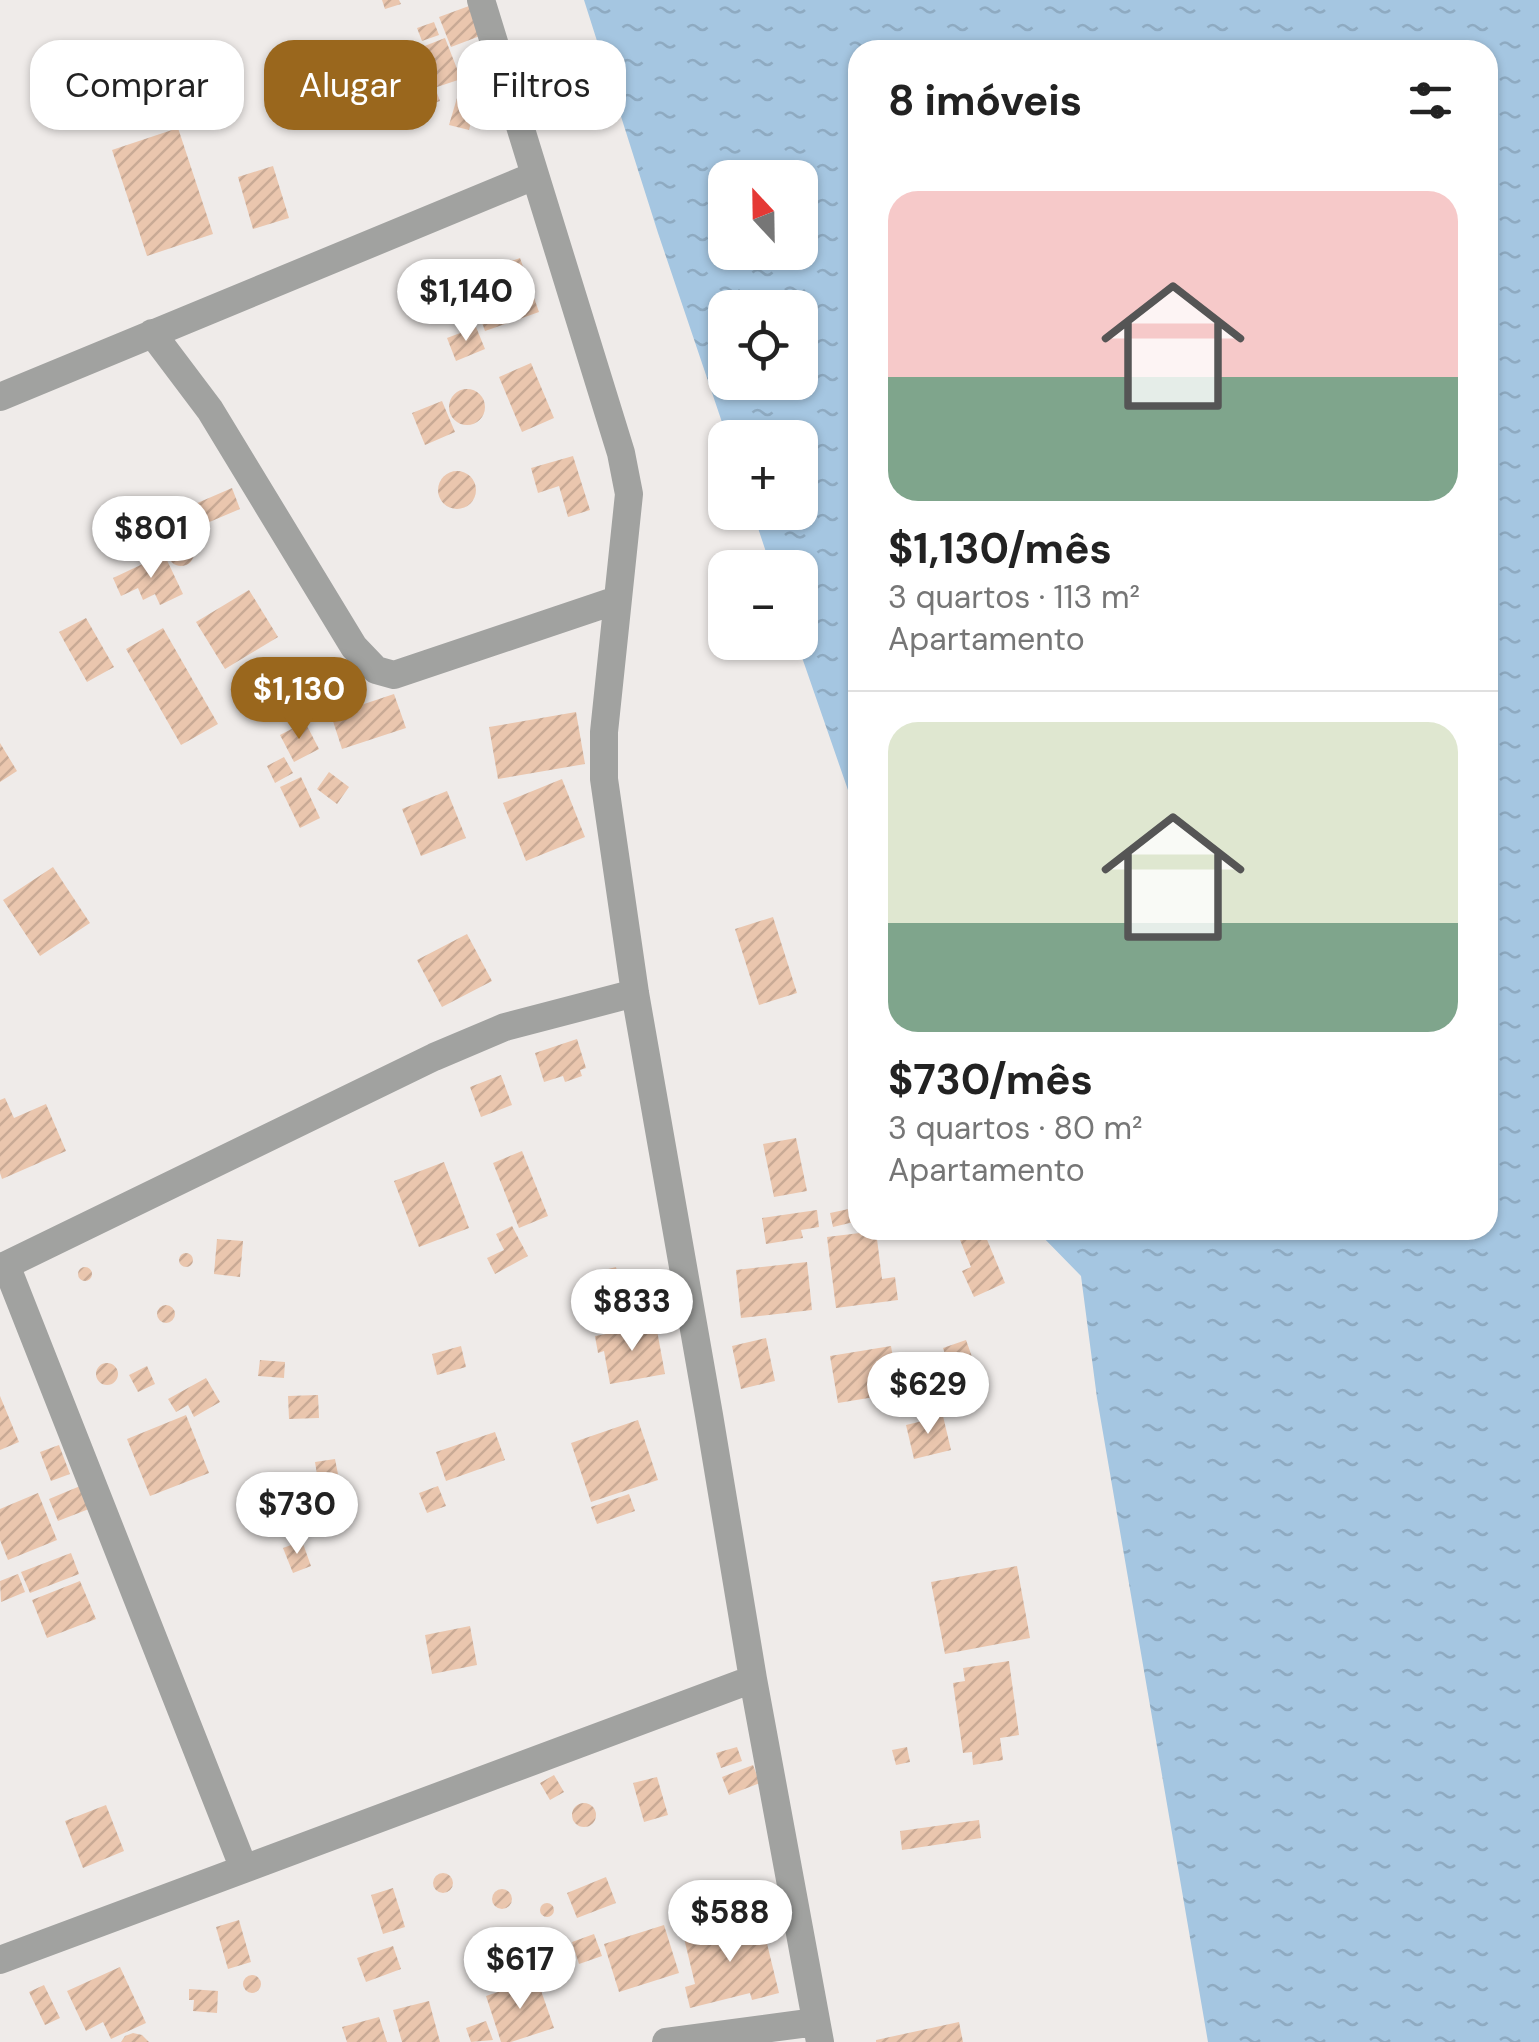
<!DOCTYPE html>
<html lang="pt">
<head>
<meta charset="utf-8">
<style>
  body { margin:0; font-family:"DM Sans",sans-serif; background:#f6f6f6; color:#222; height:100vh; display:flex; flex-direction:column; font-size:38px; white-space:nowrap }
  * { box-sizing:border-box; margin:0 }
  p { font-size:32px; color:#767676 }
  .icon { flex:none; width:55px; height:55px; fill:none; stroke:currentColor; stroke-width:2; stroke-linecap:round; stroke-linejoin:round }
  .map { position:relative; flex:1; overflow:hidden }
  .side { position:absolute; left:848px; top:40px; width:650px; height:1200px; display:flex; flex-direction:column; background:#fff; border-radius:30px; box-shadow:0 2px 8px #0004 }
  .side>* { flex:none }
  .hud { position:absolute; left:30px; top:40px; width:668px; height:90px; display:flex; gap:20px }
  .needle { width:65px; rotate:338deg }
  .tools { position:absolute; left:708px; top:160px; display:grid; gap:20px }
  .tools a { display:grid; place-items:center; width:110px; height:110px; border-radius:20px; background:#fff; box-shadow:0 2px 8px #0004; font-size:50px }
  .price { position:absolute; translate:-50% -85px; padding:0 22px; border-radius:35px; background:#fff; color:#222; font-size:32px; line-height:65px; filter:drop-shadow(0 2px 5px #0008) }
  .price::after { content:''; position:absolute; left:50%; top:60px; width:30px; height:22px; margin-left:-15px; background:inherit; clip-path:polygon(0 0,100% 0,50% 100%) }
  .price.selected { background:#9a671d; color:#fff }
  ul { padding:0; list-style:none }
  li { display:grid; align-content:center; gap:20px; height:530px; padding:0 40px }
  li+li { border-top:2px solid #e0e0e0 }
  li span { display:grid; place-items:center; height:310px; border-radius:30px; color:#555 }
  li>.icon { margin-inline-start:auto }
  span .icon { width:180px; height:180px; fill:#fffc; stroke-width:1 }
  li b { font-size:42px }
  h2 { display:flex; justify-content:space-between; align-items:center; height:120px; padding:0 40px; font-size:42px }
  .pill { padding:0 35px; border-radius:30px; background:#fff; box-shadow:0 2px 8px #0004; font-size:35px; line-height:90px }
  .pill.selected { background:#9a671d; color:#fff }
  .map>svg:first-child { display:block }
  .water { fill:url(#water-ripples); fill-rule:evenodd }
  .building { fill:url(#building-hatch) }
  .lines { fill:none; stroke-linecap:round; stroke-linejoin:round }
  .minor { stroke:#a1a2a0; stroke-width:28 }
</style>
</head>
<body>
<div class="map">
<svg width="1539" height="2042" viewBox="0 0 1539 2042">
  <defs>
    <pattern id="water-ripples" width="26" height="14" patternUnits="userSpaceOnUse" patternTransform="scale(2.5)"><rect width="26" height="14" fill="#a5c6e1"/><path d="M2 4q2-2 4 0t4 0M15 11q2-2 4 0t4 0" fill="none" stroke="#8eaac1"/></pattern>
    <pattern id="building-hatch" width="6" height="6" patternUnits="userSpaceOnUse" patternTransform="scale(2.5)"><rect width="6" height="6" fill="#eac6ae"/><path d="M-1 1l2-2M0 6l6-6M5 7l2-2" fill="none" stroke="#c9aa95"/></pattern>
  </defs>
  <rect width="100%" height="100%" fill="#efebe9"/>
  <!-- water -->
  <path class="water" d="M584 0H1539V2042H1208L1097 1398 1081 1276 1036 1230H1488V50H858L857 816 797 643 800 642V568L771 567 753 513 800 512V438L727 437 658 233ZM725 178H800V252H725ZM725 308H800V382H725Z"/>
  <!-- building -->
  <path class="building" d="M382 0H399L401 4 385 9Z
    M469 6 480 36 451 47 439 17Z
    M434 22 439 35 422 41 417 28Z
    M445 38 461 79 437 87 422 47Z
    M420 48 440 101 423 107 404 54Z
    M202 104a8 8 0 1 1 16 0a8 8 0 1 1-16 0Z
    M457 98 476 103 469 130 449 125Z
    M178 128 213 234 147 256 112 150Z
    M273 166 289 218 253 229 238 177Z
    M520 258 539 312 485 331 466 277Z
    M476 327 485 349 456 361 447 338Z
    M531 363 554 418 522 432 499 377Z
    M449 407a18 18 0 1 1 36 0a18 18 0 1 1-36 0Z
    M442 401 455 432 425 445 412 413Z
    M573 456 590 510 568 517 559 486 538 493 531 468Z
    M438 490a19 19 0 1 1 38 0a19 19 0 1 1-38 0Z
    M232 488 240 509 181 534 172 514Z
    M121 507 151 522 139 544 109 529Z
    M168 553a13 13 0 1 1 26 0a13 13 0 1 1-26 0Z
    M164 554 183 594 160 605 155 594 143 600 138 588 121 596 113 578Z
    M249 590 278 637 225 669 196 622Z
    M86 618 114 667 87 682 59 632Z
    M163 628 218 724 181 745 126 649Z
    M394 694 406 728 342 749 331 715Z
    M576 712 585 764 498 779 489 727Z
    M305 722 319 749 294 762 280 735Z
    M0 743 17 771 0 782Z
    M284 757 293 773 275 783 267 766Z
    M329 772 349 787 337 804 317 789Z
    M301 777 320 818 300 828 280 787Z
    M562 779 585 837 526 861 503 803Z
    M447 791 466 838 421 856 402 809Z
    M53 867 90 923 40 956 3 900Z
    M773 917 797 993 759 1005 735 929Z
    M467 934 492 981 442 1007 417 960Z
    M577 1039 586 1068 580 1070 582 1076 565 1082 563 1076 544 1082 535 1053Z
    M501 1075 512 1105 481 1117 470 1087Z
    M5 1098 14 1118 46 1104 66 1151 2 1179 0 1173V1100Z
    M796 1138 807 1191 774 1197 763 1144Z
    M522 1151 548 1216 519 1228 493 1163Z
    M444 1162 469 1228 419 1247 394 1181Z
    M858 1207V1221L833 1227 830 1213Z
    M817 1210 819 1227 801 1230 803 1238 766 1244 762 1218Z
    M512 1226 528 1256 495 1274 487 1258 504 1250 496 1234Z
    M956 1230H983L1005 1283 974 1297 962 1271 971 1267Z
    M876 1231 882 1279 895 1277 898 1300 836 1308 827 1237Z
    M217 1239 243 1241 240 1277 214 1274Z
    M179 1260a7 7 0 1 1 14 0a7 7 0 1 1-14 0Z
    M807 1262 812 1310 741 1318 736 1270Z
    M616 1267 623 1295 592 1303 585 1275Z
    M78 1274a7 7 0 1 1 14 0a7 7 0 1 1-14 0Z
    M157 1314a9 9 0 1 1 18 0a9 9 0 1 1-18 0Z
    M656 1325 665 1374 610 1384 604 1351 598 1353 595 1336Z
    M766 1338 775 1381 741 1389 732 1346Z
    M966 1340 976 1368 952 1376 943 1348Z
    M461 1346 466 1367 437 1375 432 1354Z
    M891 1346 899 1393 838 1403 830 1356Z
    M260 1360 285 1362 284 1378 258 1376Z
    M96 1374a11 11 0 1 1 22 0a11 11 0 1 1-22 0Z
    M147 1366 155 1384 138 1392 129 1375Z
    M206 1378 220 1402 194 1417 188 1405 176 1412 168 1399Z
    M318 1395 319 1418 289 1419 288 1396Z
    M0 1396 19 1442 0 1450Z
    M186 1415 209 1473 150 1496 127 1439Z
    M943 1416 951 1450 914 1459 906 1425Z
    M638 1420 658 1480 591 1502 571 1443Z
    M495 1432 505 1460 446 1481 436 1452Z
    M59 1445 70 1474 51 1481 40 1452Z
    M335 1459 345 1510 307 1517 301 1484 318 1481 315 1462Z
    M85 1484 94 1507 58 1521 49 1499Z
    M438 1486 446 1506 427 1513 419 1493Z
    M38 1493 57 1540 8 1560 0 1540V1509Z
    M629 1494 635 1511 597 1524 591 1507Z
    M302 1541 311 1566 293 1573 283 1548Z
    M71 1553 79 1574 30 1593 21 1572Z
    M1017 1566 1030 1638 945 1654 931 1582Z
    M18 1574 25 1592 1 1602 0 1581Z
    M80 1581 96 1619 47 1638 32 1600Z
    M470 1626 477 1665 432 1674 425 1635Z
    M1009 1661 1019 1735 1000 1738 1003 1760 973 1765 972 1752 963 1753 953 1683 965 1681 963 1668Z
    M737 1747 742 1761 721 1768 716 1753Z
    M907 1747 910 1762 896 1765 892 1750Z
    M753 1765 760 1783 729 1795 722 1777Z
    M554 1775 564 1792 550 1800 540 1783Z
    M657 1777 668 1815 644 1822 633 1783Z
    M572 1815a12 12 0 1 1 24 0a12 12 0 1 1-24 0Z
    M106 1805 124 1851 83 1868 65 1821Z
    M979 1820 981 1838 902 1850 900 1831Z
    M433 1883a10 10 0 1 1 20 0a10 10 0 1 1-20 0Z
    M606 1877 616 1903 577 1918 567 1893Z
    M393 1888 405 1927 383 1934 371 1895Z
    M492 1899a10 10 0 1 1 20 0a10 10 0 1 1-20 0Z
    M540 1910a7 7 0 1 1 14 0a7 7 0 1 1-14 0Z
    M761 1919 779 1993 752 2000 750 1993 690 2008 685 1987 695 1984 684 1938Z
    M239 1920 251 1962 228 1969 216 1927Z
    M664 1925 679 1973 619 1992 604 1944Z
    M594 1934 602 1956 579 1964 572 1942Z
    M393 1946 401 1969 366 1982 357 1958Z
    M500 1964a10 10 0 1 1 20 0a10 10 0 1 1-20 0Z
    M120 1967 146 2023 111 2039 103 2022 86 2031 67 1991Z
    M243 1984a9 9 0 1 1 18 0a9 9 0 1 1-18 0Z
    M537 1979 554 2028 511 2042H501L486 1996Z
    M44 1985 60 2018 45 2025 29 1992Z
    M189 1989 218 1991 217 2013 193 2011 194 2000H189Z
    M429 2001 440 2042H402L393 2010Z
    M379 2017 387 2042H347L342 2027Z
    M486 2021 493 2040 471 2042 466 2028Z
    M959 2022 963 2042H876V2040Z
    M133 2033 142 2035 149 2042H121L125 2036Z"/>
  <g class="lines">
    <!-- minor -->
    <path class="minor" d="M481 0 621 453 629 494 604 732V779L635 993 709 1415 753 1679 820 2042
      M152 333 210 410 354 647 376 670 394 675 617 600
      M0 397 534 176
      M6 1265 244 1869
      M0 1268 434 1057 505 1027 635 993
      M0 1960 753 1679
      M666 2042 816 2022"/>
  </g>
</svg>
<div class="tools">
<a><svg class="needle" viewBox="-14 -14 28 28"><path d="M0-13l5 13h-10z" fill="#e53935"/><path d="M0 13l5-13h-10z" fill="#767676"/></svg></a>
<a><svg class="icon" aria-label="locate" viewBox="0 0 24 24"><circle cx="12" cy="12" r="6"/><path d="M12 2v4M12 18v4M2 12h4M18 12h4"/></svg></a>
<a>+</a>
<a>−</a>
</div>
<b class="price" style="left:466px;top:344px">$1,140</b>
<b class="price" style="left:151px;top:581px">$801</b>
<b class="price selected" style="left:299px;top:742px">$1,130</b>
<b class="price" style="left:632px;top:1354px">$833</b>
<b class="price" style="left:928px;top:1437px">$629</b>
<b class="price" style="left:297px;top:1557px">$730</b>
<b class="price" style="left:730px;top:1965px">$588</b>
<b class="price" style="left:520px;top:2012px">$617</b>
<div class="hud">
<a class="pill">Comprar</a>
<a class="pill selected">Alugar</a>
<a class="pill">Filtros</a>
</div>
<section class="side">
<h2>8 imóveis<svg class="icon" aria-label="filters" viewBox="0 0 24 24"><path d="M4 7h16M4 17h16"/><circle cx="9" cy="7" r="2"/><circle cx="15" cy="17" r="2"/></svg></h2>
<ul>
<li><span style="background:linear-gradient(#f6c9c9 60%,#7fa58c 0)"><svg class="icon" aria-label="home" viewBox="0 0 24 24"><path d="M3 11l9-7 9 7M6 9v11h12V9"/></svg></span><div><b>$1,130/mês</b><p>3 quartos · 113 m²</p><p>Apartamento</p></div></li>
<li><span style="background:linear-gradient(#dfe7d0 65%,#7fa58c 0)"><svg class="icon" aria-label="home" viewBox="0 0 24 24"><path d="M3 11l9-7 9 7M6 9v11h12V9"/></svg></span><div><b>$730/mês</b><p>3 quartos · 80 m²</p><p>Apartamento</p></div></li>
</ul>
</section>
</div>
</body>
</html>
